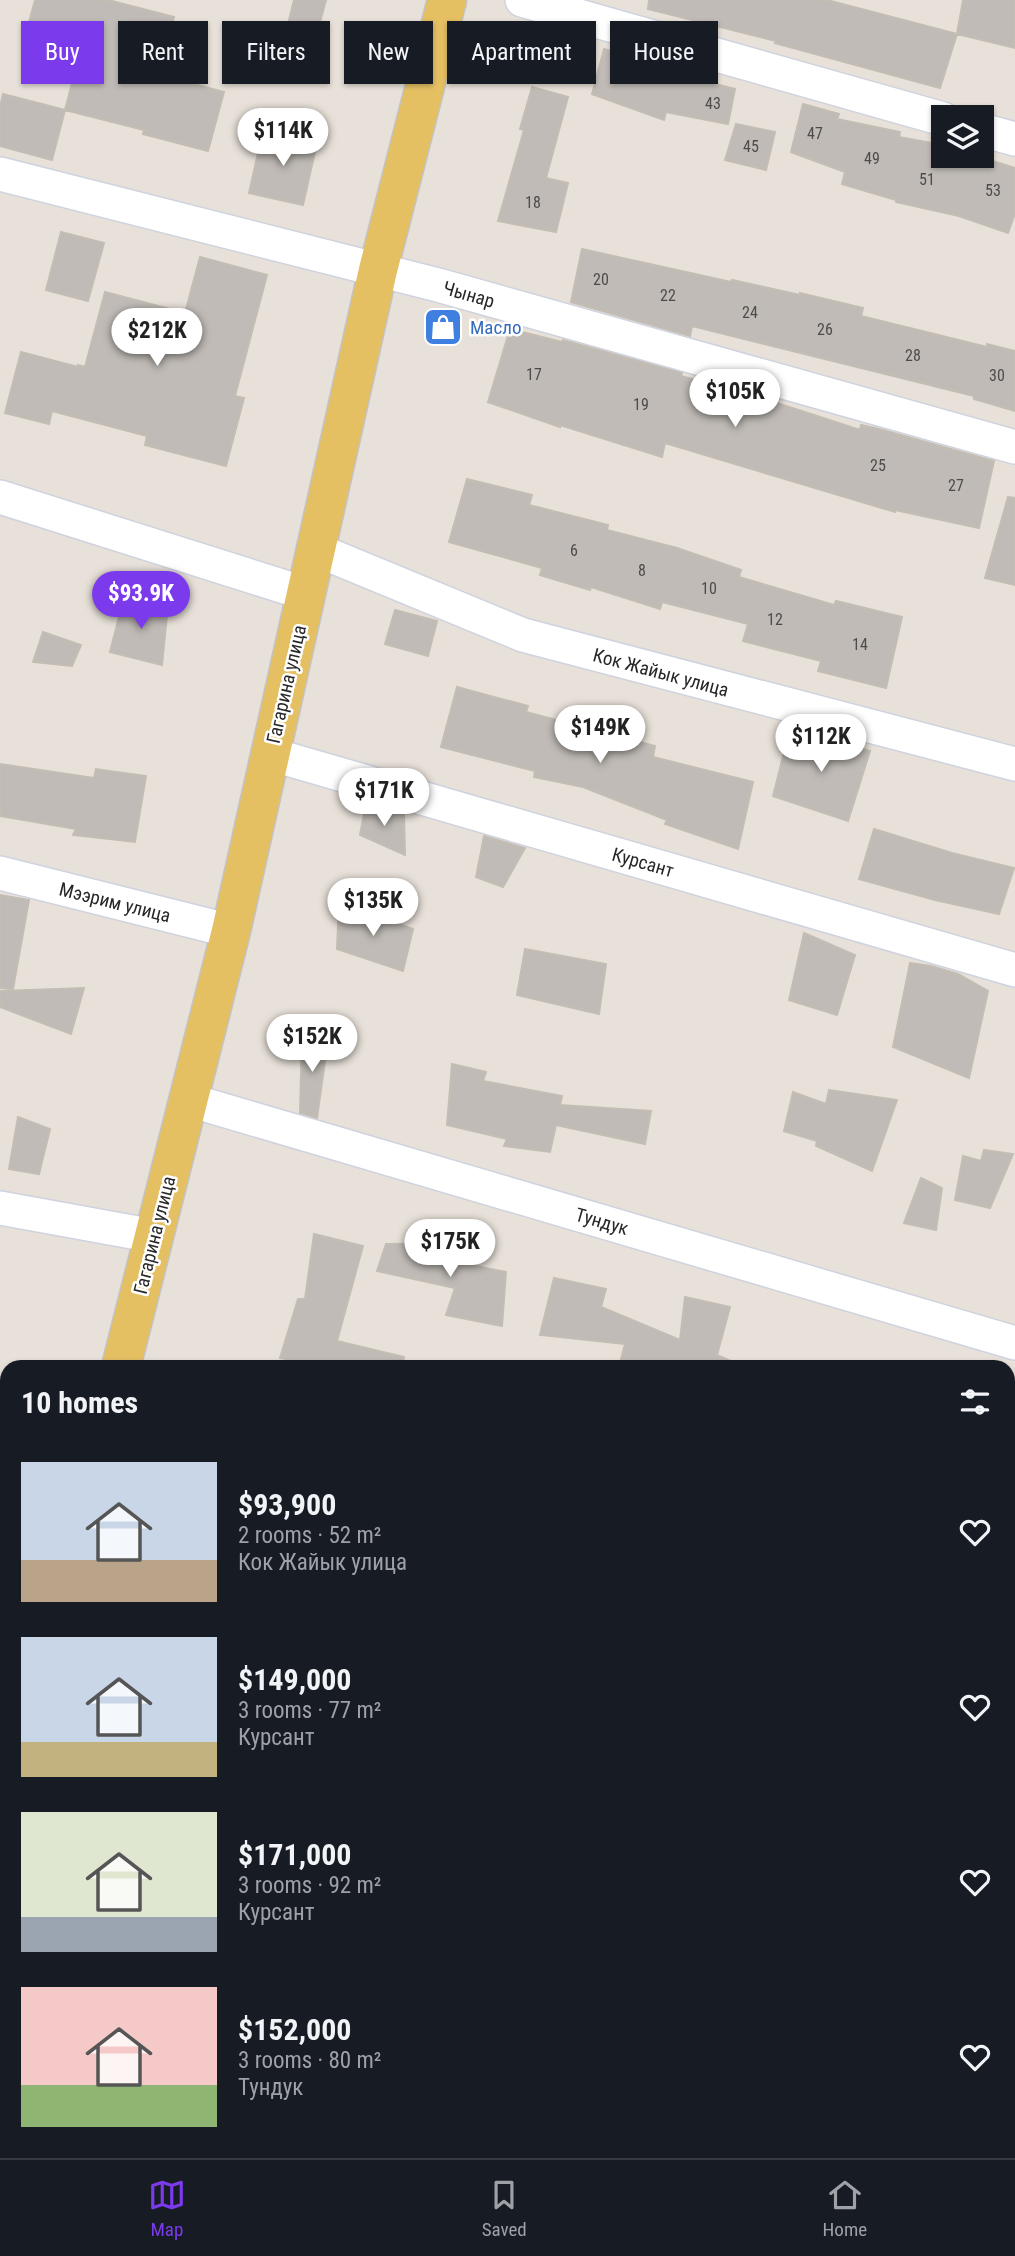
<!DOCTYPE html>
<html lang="en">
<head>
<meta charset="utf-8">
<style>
  body { margin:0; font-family:"Roboto Condensed",sans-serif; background:#242831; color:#f1f3f6; height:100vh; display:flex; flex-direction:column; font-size:26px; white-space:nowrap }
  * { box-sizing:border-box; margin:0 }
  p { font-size:23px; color:#9ea1a6 }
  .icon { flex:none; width:38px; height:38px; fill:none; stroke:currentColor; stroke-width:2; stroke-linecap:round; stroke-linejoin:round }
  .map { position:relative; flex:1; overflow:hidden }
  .sheet { position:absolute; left:0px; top:1360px; width:1015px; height:800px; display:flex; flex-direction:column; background:#171b24; border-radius:21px 21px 0 0; box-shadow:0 2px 5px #0004 }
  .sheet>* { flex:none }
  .guide { position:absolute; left:21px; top:21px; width:973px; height:63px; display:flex; gap:14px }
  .controls { position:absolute; left:931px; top:105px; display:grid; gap:14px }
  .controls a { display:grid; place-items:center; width:63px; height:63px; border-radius:0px; background:#171b24; box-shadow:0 2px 5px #0004; font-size:35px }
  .price { position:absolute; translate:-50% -60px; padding:0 16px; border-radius:24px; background:#fff; color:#222; font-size:23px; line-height:46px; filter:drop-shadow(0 2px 4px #0008) }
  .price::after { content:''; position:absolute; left:50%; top:42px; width:21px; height:16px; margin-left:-10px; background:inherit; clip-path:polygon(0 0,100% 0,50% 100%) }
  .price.current { background:#7c3aed; color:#fff }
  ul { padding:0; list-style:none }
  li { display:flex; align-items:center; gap:21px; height:175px; padding:0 21px }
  li span { display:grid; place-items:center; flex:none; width:196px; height:140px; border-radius:0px; color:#555 }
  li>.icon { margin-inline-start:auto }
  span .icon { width:84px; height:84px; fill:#fffc; stroke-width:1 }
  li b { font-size:30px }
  h2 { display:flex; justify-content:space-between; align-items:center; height:84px; padding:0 21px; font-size:30px }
  .pill { padding:0 24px; border-radius:0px; background:#171b24; box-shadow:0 2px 5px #0004; font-size:24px; line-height:63px }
  .pill.current { background:#7c3aed; color:#fff }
  .menu { display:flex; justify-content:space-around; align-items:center; height:98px; border-top:2px solid #363941; background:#171b24; font-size:19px; color:#9ea1a6 }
  .menu a { display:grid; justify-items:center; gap:4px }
  .menu .current { color:#7c3aed }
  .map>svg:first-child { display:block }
  .building { fill:#c0bbb6; stroke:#c3bdb3; stroke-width:2 }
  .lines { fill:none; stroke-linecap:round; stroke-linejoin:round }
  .minor-casing { stroke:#cfd2df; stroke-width:36 }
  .major-casing { stroke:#c3c3c3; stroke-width:41 }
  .minor { stroke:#fff; stroke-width:33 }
  .major { stroke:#e4c063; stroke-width:38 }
  .labels { text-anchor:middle; stroke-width:5; stroke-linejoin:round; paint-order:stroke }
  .number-label { font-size:16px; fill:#4d4c4b }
  .street-label { font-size:19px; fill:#272727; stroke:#fff }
  .shop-label { font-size:19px; fill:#366cbe; stroke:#fff; text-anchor:start }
</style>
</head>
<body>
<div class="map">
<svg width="1015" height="2158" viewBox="0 0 1015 2158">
  <rect width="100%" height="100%" fill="#e8e1d9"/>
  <!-- building -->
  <path class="building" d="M35 0H108L174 17 159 75 224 92 208 151 143 134 144 130 65 110 82 45 27 30Z
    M294 0H326L311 56 282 48Z
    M649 0H827L957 34 940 88 775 43 776 41 648 9Z
    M963 0H1015V48L957 34Z
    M604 49 677 71 676 74 735 89 728 124 666 112 664 120 592 94Z
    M532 87 568 97 546 178 568 183 556 232 498 221 524 130 520 129Z
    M3 94 65 110 52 160 0 146V107Z
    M803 104 839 114 837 119 900 132 899 137 943 145V156H977L1015 168V213L1008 233 959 216 896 202V200L842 184 845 172 791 152Z
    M736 124 775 132 766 170 725 160Z
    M263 131 317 143 303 205 249 193Z
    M61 232 104 243 88 301 46 290Z
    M582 249 731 282 732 280 800 295V293L863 308 861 316 987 347V344L1015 351V411L974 399V396L692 326 690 336 571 302Z
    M200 257 267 275 235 396 244 398 226 466 145 445 147 436 52 411 49 424 5 413 21 352 78 367V365L85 367 105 292 185 313Z
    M510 329 562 342 563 340 682 373 681 376 777 403 860 430 861 425 879 429 994 461 979 528 895 510V512L665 443 662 457 560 425V427L488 402Z
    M467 479 532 495 529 505 608 525 607 530 677 548 741 570 739 577 834 605 836 601 902 617 886 688 818 671 821 661 743 641 748 624 662 602 660 609 591 587 590 590 540 575 542 568 449 542Z
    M1008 497 1015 498V585L985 578Z
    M124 597 168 605 162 665 110 652Z
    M395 610 437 621 428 656 385 644Z
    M43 632 81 645 72 666 33 662Z
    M457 687 528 706 526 712 655 746 653 757 753 782 738 849 665 824 667 820 583 787 534 777 535 771 441 747Z
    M790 729 870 751 848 821 773 796Z
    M0 764 94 778 96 769 146 776 135 842 73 835 76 829 0 816Z
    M366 804 404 815 405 855 360 835Z
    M874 829 952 853 1014 868 999 914 935 900 859 879Z
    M484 836 525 848 503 887 476 877Z
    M0 895 29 900 13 989 0 988Z
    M339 903 413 929 403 971 337 949Z
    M804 933 855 955 837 1015 789 1000Z
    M525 949 606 964 599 1014 517 995Z
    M910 963 931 966 958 974 988 991 969 1078 893 1047Z
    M84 988 71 1034 0 1007V991Z
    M302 1037 328 1040 317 1118 300 1113Z
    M452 1064 486 1072 483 1081 562 1096 560 1105 651 1111 645 1144 556 1125 550 1152 504 1146 507 1139 447 1125Z
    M829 1090 897 1100 872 1171 816 1146 817 1141 784 1131 793 1092 826 1104Z
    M18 1117 50 1129 39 1174 9 1169Z
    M984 1150 1013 1154 990 1208 955 1200 963 1156 981 1161Z
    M921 1178 942 1188 936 1230 904 1223Z
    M314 1234 363 1246 337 1341 404 1357 402 1367H328L280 1358 298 1299H305Z
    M451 1243 446 1260 506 1272 502 1326 446 1315 455 1288 377 1271 386 1244Z
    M554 1278 606 1289 601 1307 680 1340 685 1297 730 1307 717 1355 744 1367H619L625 1344 540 1335Z"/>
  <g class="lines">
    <defs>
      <path id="minor" d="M522 0 943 119
        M982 130 1015 139
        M0 174 438 285 1015 447
        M0 497 307 594
        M317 550 523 635 1015 764
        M270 754 1015 970
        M0 873 231 931
        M189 1100 1015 1343
        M0 1208 154 1236
        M1008 1720 1015 1722
        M0 1840 7 1842
        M1008 2144 1015 2146"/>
      <path id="major" d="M121 1367 231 931 378 270 447 0
        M0 1816 7 1791"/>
    </defs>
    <!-- minor casing -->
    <use href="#minor" class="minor-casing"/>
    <!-- major casing -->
    <use href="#major" class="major-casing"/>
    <!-- minor -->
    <use href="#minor" class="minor"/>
    <!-- major -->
    <use href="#major" class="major"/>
  </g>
  <!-- icons -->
  <defs>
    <symbol id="shop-square" viewBox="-11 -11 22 22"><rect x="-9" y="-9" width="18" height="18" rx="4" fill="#3f7fe0" stroke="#fff"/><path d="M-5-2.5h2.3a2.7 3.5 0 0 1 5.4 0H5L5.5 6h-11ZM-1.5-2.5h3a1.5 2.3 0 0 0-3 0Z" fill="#fff"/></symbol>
  </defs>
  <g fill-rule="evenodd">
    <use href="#shop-square" x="421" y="305" width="44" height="44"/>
  </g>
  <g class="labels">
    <!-- number labels -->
    <g class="number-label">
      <text x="713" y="109">43</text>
      <text x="815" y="139">47</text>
      <text x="751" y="152">45</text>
      <text x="872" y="164">49</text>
      <text x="927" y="185">51</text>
      <text x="993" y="196">53</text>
      <text x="533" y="208">18</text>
      <text x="601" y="285">20</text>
      <text x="668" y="301">22</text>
      <text x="750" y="318">24</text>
      <text x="825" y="335">26</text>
      <text x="913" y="361">28</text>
      <text x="534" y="380">17</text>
      <text x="997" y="381">30</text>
      <text x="641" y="410">19</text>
      <text x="878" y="471">25</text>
      <text x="956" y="491">27</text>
      <text x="574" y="556">6</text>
      <text x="642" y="576">8</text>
      <text x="709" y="594">10</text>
      <text x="775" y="625">12</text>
      <text x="860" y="650">14</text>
    </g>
    <!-- street labels -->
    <g class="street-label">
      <text transform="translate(469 294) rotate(16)" y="7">Чынар</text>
      <text transform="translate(661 672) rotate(15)" y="7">Кок Жайык улица</text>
      <text transform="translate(286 684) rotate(-77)" y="7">Гагарина улица</text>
      <text transform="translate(643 862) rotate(16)" y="7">Курсант</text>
      <text transform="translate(115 902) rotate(14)" y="7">Мээрим улица</text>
      <text transform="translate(602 1221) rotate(16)" y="7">Тундук</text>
      <text transform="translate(154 1235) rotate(-76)" y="7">Гагарина улица</text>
    </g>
    <!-- shop labels -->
    <g class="shop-label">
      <text x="470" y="334">Масло</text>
    </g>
  </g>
</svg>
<div class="controls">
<a><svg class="icon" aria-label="layers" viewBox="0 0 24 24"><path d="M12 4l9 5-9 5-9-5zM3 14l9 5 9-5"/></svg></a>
</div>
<b class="price" style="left:283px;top:168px">$114K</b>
<b class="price" style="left:157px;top:368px">$212K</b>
<b class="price" style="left:735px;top:429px">$105K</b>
<b class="price current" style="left:141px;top:631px">$93.9K</b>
<b class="price" style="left:600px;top:765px">$149K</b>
<b class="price" style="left:821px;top:774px">$112K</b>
<b class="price" style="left:384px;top:828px">$171K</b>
<b class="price" style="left:373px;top:938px">$135K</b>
<b class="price" style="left:312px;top:1074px">$152K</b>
<b class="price" style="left:450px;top:1279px">$175K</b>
<div class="guide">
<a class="pill current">Buy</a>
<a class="pill">Rent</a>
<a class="pill">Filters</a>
<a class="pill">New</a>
<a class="pill">Apartment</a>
<a class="pill">House</a>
</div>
<section class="sheet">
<h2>10 homes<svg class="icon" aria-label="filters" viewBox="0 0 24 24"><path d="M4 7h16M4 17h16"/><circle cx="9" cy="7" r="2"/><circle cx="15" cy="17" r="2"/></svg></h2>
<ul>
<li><span style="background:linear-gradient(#c9d6e8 70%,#b9a48a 0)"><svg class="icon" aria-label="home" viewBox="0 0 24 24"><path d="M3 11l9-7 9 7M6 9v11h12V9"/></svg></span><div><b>$93,900</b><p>2 rooms · 52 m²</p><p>Кок Жайык улица</p></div><svg class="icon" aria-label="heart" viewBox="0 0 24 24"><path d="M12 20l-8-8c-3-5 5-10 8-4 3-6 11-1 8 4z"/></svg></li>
<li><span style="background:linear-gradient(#c9d6e8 75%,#c2b280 0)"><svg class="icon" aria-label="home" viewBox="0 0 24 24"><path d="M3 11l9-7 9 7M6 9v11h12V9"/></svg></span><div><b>$149,000</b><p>3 rooms · 77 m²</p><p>Курсант</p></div><svg class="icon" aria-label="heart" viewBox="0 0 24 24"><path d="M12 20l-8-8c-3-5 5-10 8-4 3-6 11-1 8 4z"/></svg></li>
<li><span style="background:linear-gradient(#dfe7d0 75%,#9aa5b1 0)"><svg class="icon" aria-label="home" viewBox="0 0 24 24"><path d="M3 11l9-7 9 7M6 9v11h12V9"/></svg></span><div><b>$171,000</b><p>3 rooms · 92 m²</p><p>Курсант</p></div><svg class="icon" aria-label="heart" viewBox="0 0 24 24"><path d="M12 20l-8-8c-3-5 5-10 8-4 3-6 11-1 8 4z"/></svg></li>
<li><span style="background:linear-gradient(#f6c9c9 70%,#8fb573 0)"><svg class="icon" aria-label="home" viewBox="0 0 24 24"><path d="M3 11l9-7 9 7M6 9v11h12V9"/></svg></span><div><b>$152,000</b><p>3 rooms · 80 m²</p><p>Тундук</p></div><svg class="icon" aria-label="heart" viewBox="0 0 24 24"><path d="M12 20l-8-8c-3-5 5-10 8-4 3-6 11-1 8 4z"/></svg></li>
</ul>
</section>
</div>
<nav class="menu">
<a class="current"><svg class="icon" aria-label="map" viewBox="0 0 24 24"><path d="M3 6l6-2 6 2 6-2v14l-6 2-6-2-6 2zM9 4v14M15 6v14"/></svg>Map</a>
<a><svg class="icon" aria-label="saved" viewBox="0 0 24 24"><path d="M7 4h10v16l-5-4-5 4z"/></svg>Saved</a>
<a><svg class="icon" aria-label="home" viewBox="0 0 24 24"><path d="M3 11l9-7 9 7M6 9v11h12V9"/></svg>Home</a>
</nav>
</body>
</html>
